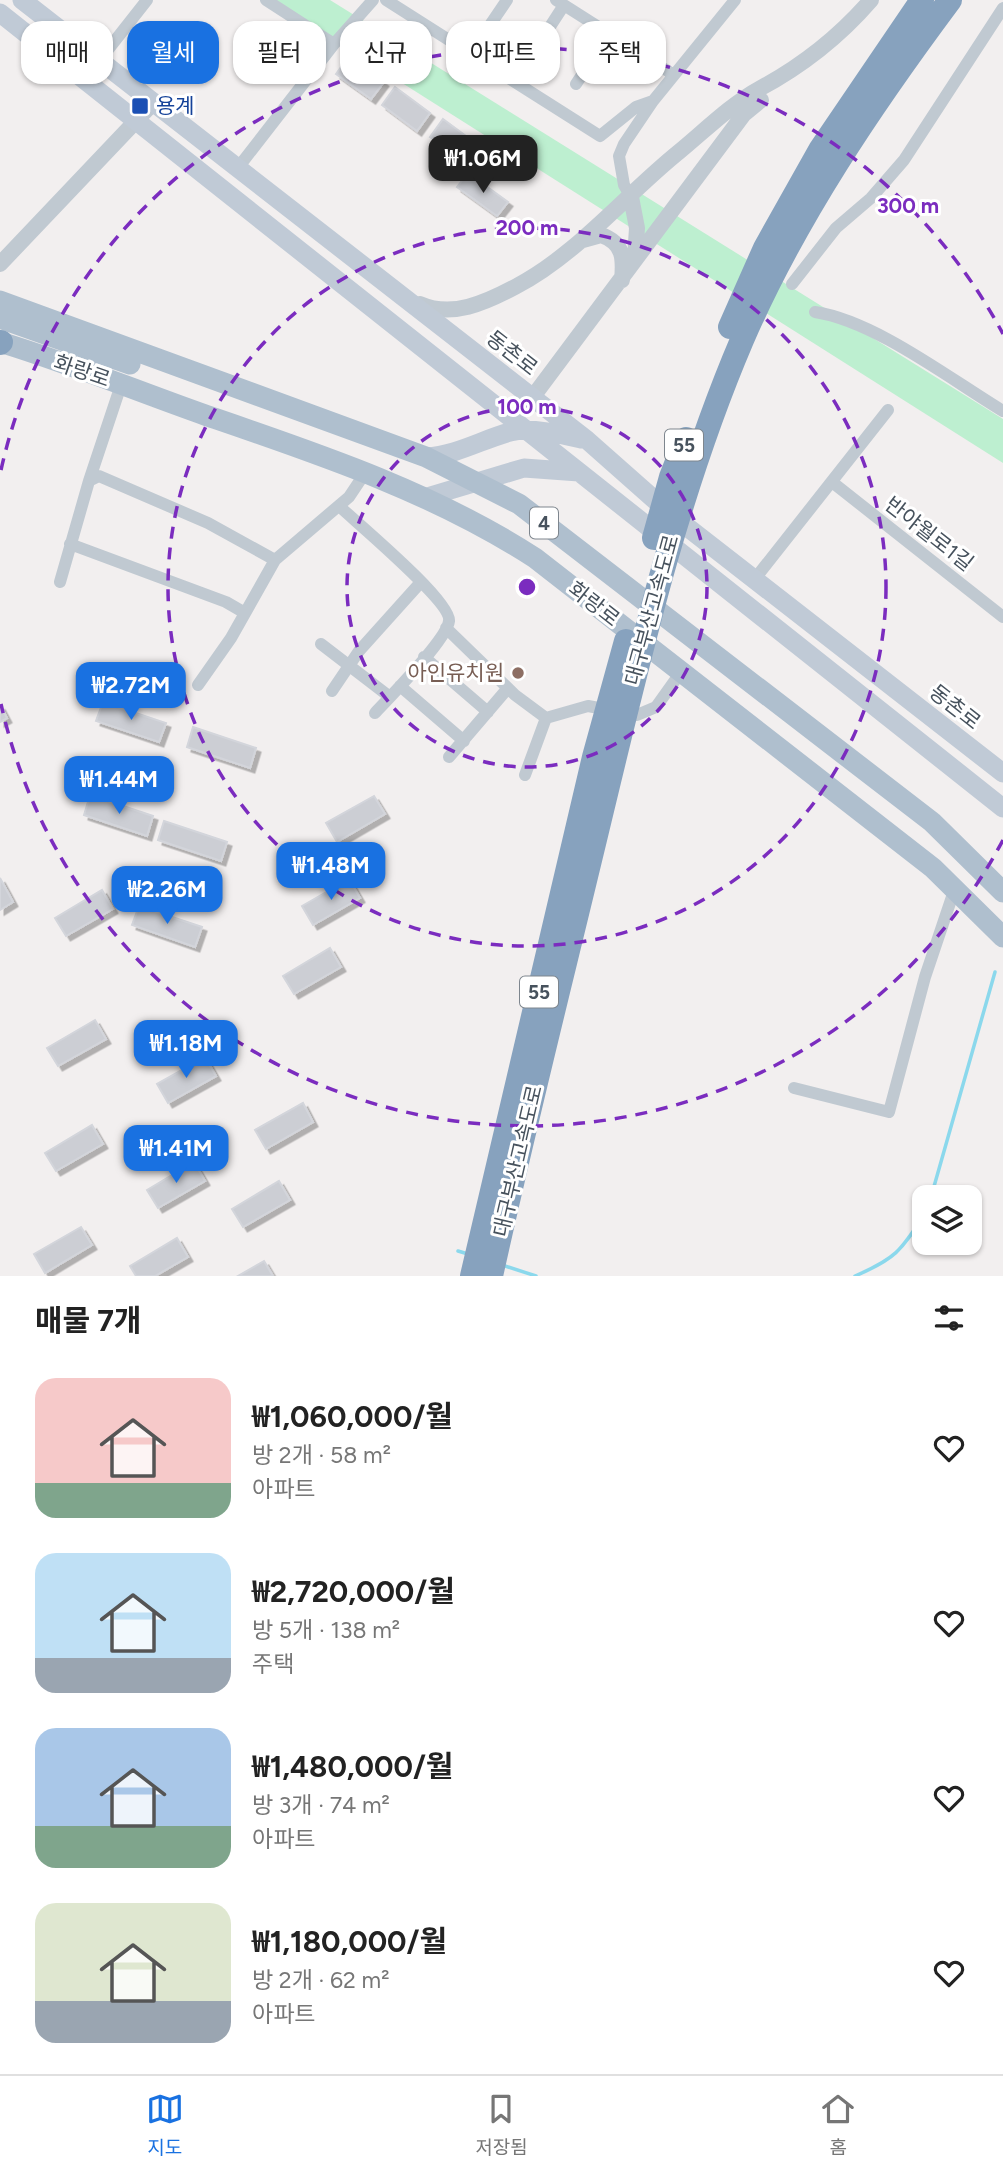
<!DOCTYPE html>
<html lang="ko">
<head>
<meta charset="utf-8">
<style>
  body { margin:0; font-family:Figtree,"Noto Sans KR",sans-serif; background:#f6f6f6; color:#222; height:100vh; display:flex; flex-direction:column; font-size:26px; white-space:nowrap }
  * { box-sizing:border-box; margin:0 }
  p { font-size:23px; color:#767676 }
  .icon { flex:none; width:38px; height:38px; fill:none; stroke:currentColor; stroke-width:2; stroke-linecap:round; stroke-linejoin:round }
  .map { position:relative; height:1276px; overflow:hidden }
  .side { display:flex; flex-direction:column; background:#fff; flex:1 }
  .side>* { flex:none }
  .guide { position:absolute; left:21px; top:21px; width:962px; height:63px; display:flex; gap:14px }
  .tools { position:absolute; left:912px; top:1185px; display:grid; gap:14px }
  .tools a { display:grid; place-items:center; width:70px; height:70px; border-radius:14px; background:#fff; box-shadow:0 2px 5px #0004; font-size:35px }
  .price { position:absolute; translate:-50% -60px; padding:0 16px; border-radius:14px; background:#1971e1; color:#fff; font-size:23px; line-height:46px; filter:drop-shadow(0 2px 4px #0008) }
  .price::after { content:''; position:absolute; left:50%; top:42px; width:21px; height:16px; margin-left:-10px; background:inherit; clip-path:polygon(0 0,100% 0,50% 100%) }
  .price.current { background:#222; color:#fff }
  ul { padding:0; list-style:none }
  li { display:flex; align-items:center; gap:21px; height:175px; padding:0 35px }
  li span { display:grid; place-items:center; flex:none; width:196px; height:140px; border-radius:21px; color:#555 }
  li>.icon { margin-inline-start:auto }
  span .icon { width:84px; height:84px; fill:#fffc; stroke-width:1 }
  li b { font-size:30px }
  h2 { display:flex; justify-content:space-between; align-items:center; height:84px; padding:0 35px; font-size:30px }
  .pill { padding:0 24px; border-radius:21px; background:#fff; box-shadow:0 2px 5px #0004; font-size:24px; line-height:63px }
  .pill.current { background:#1971e1; color:#fff }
  .tab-bar { display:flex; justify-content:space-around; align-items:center; height:98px; border-top:2px solid #e0e0e0; background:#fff; font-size:19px; color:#767676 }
  .tab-bar a { display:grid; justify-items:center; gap:4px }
  .tab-bar .current { color:#1971e1 }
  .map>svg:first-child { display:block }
  .green { fill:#bdefd0 }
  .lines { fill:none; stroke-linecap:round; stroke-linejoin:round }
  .stream { stroke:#8bd8ec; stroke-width:3.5 }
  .building { fill:#ccced4; stroke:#d3d5db; stroke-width:2; filter:url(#shadow) }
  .minor { stroke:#c0c9d1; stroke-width:12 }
  .tertiary { stroke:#c0c9d1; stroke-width:16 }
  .secondary { stroke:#c0cad6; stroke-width:19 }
  .primary { stroke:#afbfce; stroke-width:21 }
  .motorway { stroke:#87a2be; stroke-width:24 }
  .ring { fill:none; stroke:#7b2cbf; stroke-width:3.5; stroke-dasharray:12 9 }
  .transit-dot { fill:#1a4fb4; stroke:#fff; stroke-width:2.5 }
  .education-dot { fill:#8d6e63; stroke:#fff; stroke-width:2.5 }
  .labels { text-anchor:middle; stroke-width:6; stroke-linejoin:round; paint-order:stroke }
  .shield { fill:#fff; stroke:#7e868e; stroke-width:2 }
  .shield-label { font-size:19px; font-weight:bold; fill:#47525d }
  .transit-label { font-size:21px; fill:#164399; stroke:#fff; text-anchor:start }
  .street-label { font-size:21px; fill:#47525d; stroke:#fff }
  .education-label { font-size:21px; fill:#785e54; stroke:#fff; text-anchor:end }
  .centre { fill:#7b2cbf; stroke:#fff; stroke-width:3.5 }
  .ring-label { font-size:21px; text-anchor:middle; font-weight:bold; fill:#7b2cbf; stroke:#fff; stroke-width:6; stroke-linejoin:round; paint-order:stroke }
</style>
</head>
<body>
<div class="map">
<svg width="1003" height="1276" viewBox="0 0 1003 1276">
  <defs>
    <filter id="shadow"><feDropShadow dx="4.5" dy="4.5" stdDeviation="0" flood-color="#0004"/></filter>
  </defs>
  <rect width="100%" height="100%" fill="#f2efef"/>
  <!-- green -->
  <path class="green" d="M271 0H330L1003 419V463Z"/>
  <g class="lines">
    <!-- stream -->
    <path class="stream" d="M931 1197 995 972
      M458 1251 468 1254
      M502 1265 536 1276
      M855 1276C895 1259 901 1251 924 1215"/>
  </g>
  <!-- building -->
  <path class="building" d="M349 56 384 82 371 99 336 74Z
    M395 87 430 113 417 131 382 105Z
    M443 119 478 145 465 162 430 137Z
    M468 173 508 202 497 216 457 187Z
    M103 702 166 723 159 742 96 721Z
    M0 705 7 718 0 722Z
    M193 727 256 748 250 768 187 747Z
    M90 795 153 816 147 836 84 815Z
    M374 796 385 814 337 842 326 823Z
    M164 821 227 842 221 861 158 840Z
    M0 878 13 902 0 910Z
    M349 879 360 898 313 925 302 906Z
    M102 890 113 909 66 936 55 918Z
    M139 906 202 927 195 947 132 925Z
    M330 948 341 967 294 994 283 976Z
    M95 1020 106 1039 58 1066 47 1048Z
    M205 1057 216 1076 168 1103 157 1084Z
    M303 1103 313 1122 266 1149 255 1130Z
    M92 1125 103 1144 56 1171 45 1153Z
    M194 1162 205 1181 158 1208 147 1190Z
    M279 1181 290 1200 243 1227 232 1209Z
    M81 1227 92 1245 45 1273 34 1254Z
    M177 1238 188 1257 155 1276H136L130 1266Z
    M264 1261 273 1276H238Z"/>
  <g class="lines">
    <!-- minor -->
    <path class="minor" d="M266 0 334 44
      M386 0 600 136 636 107 653 101
      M556 0 674 75
      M471 53 507 0
      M531 56 564 5
      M99 61 147 0
      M576 84 609 34
      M237 169 334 44 373 0
      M631 197 624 185 619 156 624 144 653 101 735 0
      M792 284 836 228 871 198 904 160 1003 8
      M815 312C875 321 950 379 1003 411
      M89 481 121 385
      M832 482 1003 617
      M339 506C357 523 452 602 449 621 447 639 390 697 375 713
      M70 544 226 602 245 613
      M754 580 888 410
      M60 582 89 481 99 476 208 523 275 560
      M446 628 515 695 546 718 588 706 637 715 656 707 681 672
      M321 644 390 697
      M424 657 488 712
      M198 685 231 638 275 560 349 497 365 473
      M400 686 464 741
      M332 691 359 651 421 582
      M449 757 508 688
      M525 775 546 718
      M794 1088 889 1112 925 977 955 888"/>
    <!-- tertiary -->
    <path class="tertiary" d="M631 197 637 228 635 258
      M583 240 601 235C624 243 624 259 622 280
      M0 264 153 103
      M420 304C452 318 485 303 515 287 578 254 625 195 680 151 703 132 733 103 759 89 802 66 839 37 871 0
      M532 398 744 114 761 100"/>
    <!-- secondary -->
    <path class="secondary" d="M22 0 587 440 673 516 1003 773
      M0 13 1003 808
      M426 457C457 455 481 440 510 432 532 427 560 434 581 439
      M427 497 524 468 579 472"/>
    <!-- primary -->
    <path class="primary" d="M0 301 426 457 519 504 932 822 1003 892
      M0 318 130 364
      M0 342C69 363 137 391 205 415 319 454 433 492 535 558L933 868 1003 937"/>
    <!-- motorway -->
    <path class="motorway" d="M730 327 765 248 820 150 922 0
      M0 343 1 342
      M654 538 671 477 686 439
      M472 1276 594 757 626 641
      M491 1276C524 1126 562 977 598 827 638 662 675 497 742 340 795 218 871 106 950 0"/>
  </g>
  <!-- distance rings -->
  <g class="ring">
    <circle cx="527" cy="587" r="180"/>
    <circle cx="527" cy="587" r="359"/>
    <path d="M1003 840A539 539 0 0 1 1 704M1 470A539 539 0 0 1 1003 334"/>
  </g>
  <!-- markers -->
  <rect class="transit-dot" x="131" y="97" width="18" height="18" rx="3.5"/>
  <circle class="education-dot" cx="518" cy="673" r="7"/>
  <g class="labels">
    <!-- shield labels -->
    <g class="shield">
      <rect x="665" y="429.5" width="38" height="31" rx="5"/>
      <rect x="530" y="507.5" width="28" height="31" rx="5"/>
      <rect x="520" y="976.5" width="38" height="31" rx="5"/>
    </g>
    <g class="shield-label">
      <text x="684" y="452">55</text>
      <text x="544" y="530">4</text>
      <text x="539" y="999">55</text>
    </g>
    <!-- transit labels -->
    <g class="transit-label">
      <text x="156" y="113">용계</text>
    </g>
    <!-- street labels -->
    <g class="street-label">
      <text transform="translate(512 353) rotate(38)" y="7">동촌로</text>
      <text transform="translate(82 371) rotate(19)" y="7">화랑로</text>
      <text transform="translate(929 534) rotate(38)" y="7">반야월로1길</text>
      <text transform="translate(594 604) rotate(38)" y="7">화랑로</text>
      <text transform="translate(652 610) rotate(-75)" y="7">대구부산고속도로</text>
      <text transform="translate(955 707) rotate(38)" y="7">동촌로</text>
      <text transform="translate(518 1161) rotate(-77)" y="7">대구부산고속도로</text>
    </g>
    <!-- education labels -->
    <g class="education-label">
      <text x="504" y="680">아인유치원</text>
    </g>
  </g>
  <circle cx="527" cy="587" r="10" class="centre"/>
  <g class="ring-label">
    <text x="908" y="213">300 m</text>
    <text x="527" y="235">200 m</text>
    <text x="527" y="414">100 m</text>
  </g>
</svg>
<div class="tools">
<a><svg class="icon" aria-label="layers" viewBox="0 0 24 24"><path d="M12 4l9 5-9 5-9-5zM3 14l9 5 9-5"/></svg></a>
</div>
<b class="price current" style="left:483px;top:195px">₩1.06M</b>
<b class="price" style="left:131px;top:722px">₩2.72M</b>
<b class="price" style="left:119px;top:816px">₩1.44M</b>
<b class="price" style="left:331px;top:902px">₩1.48M</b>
<b class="price" style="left:167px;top:926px">₩2.26M</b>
<b class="price" style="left:186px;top:1080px">₩1.18M</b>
<b class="price" style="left:176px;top:1185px">₩1.41M</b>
<div class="guide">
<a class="pill">매매</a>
<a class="pill current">월세</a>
<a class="pill">필터</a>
<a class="pill">신규</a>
<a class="pill">아파트</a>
<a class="pill">주택</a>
</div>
</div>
<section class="side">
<h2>매물 7개<svg class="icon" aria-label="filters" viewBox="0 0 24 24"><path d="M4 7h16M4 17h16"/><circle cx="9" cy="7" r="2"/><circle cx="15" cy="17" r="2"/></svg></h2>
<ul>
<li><span style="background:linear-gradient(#f6c9c9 75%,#7fa58c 0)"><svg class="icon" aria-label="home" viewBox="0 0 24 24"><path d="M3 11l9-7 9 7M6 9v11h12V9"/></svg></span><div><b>₩1,060,000/월</b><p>방 2개 · 58 m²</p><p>아파트</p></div><svg class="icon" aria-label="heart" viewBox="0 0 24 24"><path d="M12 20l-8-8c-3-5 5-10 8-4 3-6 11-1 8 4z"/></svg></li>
<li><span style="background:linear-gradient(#bfe0f5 75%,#9aa5b1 0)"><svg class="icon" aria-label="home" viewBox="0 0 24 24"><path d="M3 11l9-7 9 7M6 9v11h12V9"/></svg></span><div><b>₩2,720,000/월</b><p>방 5개 · 138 m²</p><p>주택</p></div><svg class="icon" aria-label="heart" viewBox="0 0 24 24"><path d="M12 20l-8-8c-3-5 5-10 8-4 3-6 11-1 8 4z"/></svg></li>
<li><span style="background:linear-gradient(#a9c7e8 70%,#7fa58c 0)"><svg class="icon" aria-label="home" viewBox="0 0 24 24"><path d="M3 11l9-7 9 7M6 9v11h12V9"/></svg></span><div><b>₩1,480,000/월</b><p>방 3개 · 74 m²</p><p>아파트</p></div><svg class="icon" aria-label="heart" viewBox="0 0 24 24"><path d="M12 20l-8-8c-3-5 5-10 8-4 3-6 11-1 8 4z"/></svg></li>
<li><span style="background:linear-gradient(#dfe7d0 70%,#9aa5b1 0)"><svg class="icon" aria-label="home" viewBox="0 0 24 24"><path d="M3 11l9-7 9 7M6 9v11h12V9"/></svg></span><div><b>₩1,180,000/월</b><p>방 2개 · 62 m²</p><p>아파트</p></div><svg class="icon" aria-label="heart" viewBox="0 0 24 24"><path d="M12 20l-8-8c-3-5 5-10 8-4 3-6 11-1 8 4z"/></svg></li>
</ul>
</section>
<nav class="tab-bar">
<a class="current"><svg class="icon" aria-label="map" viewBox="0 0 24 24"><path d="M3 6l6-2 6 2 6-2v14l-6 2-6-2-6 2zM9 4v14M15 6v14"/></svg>지도</a>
<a><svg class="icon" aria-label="saved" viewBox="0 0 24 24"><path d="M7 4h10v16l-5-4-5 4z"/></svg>저장됨</a>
<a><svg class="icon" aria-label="home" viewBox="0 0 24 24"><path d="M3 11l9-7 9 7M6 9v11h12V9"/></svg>홈</a>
</nav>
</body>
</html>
